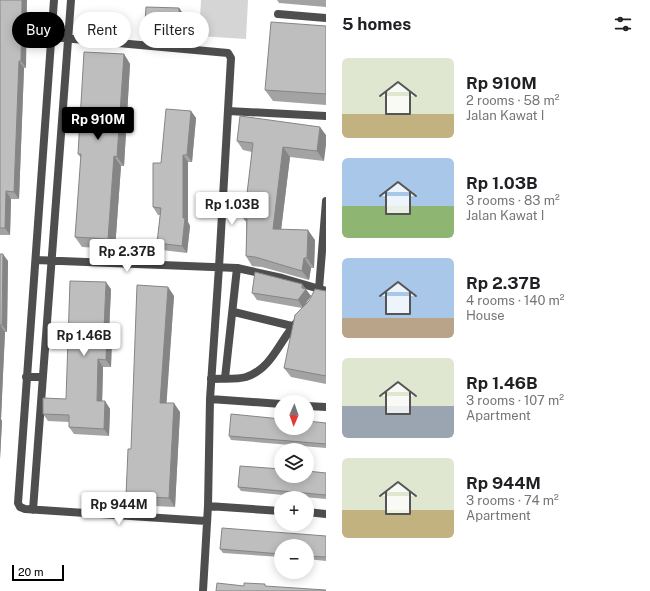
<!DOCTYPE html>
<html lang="en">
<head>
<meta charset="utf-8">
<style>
  body { margin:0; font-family:"Public Sans",sans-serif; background:#f2f2f2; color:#202124; height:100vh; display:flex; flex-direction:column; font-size:15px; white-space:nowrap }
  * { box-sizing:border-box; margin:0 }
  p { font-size:13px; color:#757577 }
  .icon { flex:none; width:22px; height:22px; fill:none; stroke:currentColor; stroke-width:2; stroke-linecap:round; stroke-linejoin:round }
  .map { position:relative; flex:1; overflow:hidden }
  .side { display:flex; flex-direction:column; background:#fff; width:324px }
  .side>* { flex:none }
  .guide { position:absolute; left:12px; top:12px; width:254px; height:36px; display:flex; gap:8px }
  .needle { width:26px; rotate:182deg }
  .buttons { position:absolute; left:274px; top:395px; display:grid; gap:8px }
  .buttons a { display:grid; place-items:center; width:40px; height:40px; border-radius:50%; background:#fff; box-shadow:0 2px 10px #0003; font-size:20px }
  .scale { position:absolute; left:12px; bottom:10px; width:52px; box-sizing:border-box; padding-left:4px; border:2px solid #000; border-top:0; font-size:11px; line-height:14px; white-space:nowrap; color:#000; -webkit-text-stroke:3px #fff; paint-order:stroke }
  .price { position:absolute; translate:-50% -34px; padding:0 9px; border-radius:4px; background:#fff; color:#222; font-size:13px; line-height:26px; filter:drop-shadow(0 1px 2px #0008) }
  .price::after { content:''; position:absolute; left:50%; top:24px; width:12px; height:9px; margin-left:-6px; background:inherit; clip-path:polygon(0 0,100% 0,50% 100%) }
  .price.selected { background:#000; color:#fff }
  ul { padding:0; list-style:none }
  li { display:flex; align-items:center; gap:12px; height:100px; padding:0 16px }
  li span { display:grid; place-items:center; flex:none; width:112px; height:80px; border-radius:6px; color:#555 }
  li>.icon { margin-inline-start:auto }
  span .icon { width:48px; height:48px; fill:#fffc; stroke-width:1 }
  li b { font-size:17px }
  h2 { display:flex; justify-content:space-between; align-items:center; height:48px; padding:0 16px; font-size:17px }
  .pill { padding:0 14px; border-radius:18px; background:#fff; box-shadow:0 2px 10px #0003; font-size:14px; line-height:36px }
  .pill.selected { background:#000; color:#fff }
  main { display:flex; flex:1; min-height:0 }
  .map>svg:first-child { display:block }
  .green { fill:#d5d5d5 }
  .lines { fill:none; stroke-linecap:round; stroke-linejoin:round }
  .lane { stroke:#4e4e4e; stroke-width:8 }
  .street { stroke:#4e4e4e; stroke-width:8 }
  .wall { fill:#a3a3a3 }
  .shaded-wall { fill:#858585 }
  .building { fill:#bebebe; stroke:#858585 }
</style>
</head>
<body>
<main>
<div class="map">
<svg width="326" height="591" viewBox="0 0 326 591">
  <rect width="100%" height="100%" fill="#fff"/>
  <!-- green -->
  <path class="green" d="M201 0H248L246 39 199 36Z"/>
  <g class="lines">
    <!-- lane -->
    <path class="lane" d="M234 312 292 326
      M225 378 237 268
      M211 379C222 378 235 380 246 377 274 368 280 337 300 319"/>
    <!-- street -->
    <path class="street" d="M54 0 18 503 20 507 25 509 206 521
      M278 14 326 18
      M52 37 228 53 231 58 219 267 210 399 208 506 203 591
      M228 111 326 116
      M36 260 237 268 282 278 326 291
      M319 289 326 201
      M26 377H42
      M210 399 281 404
      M307 406 326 407
      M208 506 281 511
      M33 510 71 0
      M307 512 326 514"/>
  </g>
  <!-- wall -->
  <path class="wall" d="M0 0 26 68H24L19 199H11L10 235H0Z
    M277 0H326V7L279 3Z
    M179 8 184 15V30L150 29 145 21Z
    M326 26V105L273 101 265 90Z
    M124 54 130 64 124 166H121L115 249 82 247 75 237 81 158 78 154Z
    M191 111 196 118 192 162H188V222L190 226 187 253 162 250 157 243 160 215H158L153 207Z
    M320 127 324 161 290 157 281 229 315 240 314 268H311L309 280 262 267 252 266 246 256V222L244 219 252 152 243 150 237 141Z
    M0 254 8 261 7 332H5L3 372 1 419 2 421 0 459Z
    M302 284 311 296 304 305 326 291V384L291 377 284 368 302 308 257 300 252 293Z
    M168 287 174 296 166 403 180 412 175 507 132 505 126 496Z
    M111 289 109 332 112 337 111 367H103L102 401H105L110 409 109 436 74 434 69 427V422L48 421 43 414 66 399Z
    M326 423V448L231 440 229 436Z
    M326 473V499L241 491 238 487Z
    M326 536V561L307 559V546H281V557L223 553 220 549Z"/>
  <!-- shaded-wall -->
  <path class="shaded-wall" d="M22 0H27L26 68 21 61Z
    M179 8 184 15V30L179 23Z
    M124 54 130 64 124 166 117 157Z
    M19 61 24 68 19 199 14 192Z
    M191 111 196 118 192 162 187 155Z
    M320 127 326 135V145L324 161 317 151Z
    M283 147 290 157 280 239 273 229Z
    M183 155 188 162V222L190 226 187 253 182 246Z
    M114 156 121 166 115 249 108 239Z
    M6 191 11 199 10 235 5 228Z
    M308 230 315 240 314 268 307 258Z
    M3 254 8 261 7 332 2 325Z
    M304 258 311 268 309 280 302 271Z
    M106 282 111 289 109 332 112 337 111 367 106 360 104 330Z
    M302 284 311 296 303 308 298 300Z
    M168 287 174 296 166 411 160 403Z
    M0 325 5 332 1 419 2 421 0 459Z
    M98 359 103 367 102 408 97 401Z
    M105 401 110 409 109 436 104 429Z
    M174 403 180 412 175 507 169 498Z"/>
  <!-- building -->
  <path class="building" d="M0 0H22L21 61H19L14 192 6 191 5 228H0Z
    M146 7 179 8V23L145 21Z
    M271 22 326 26V94L265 90Z
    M84 52 124 54 117 157 114 156 108 239 75 237 81 154H78Z
    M166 109 191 111 187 155H183V218H185L182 246 157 243 161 208 153 207V163H161Z
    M240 116 320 127 317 151 283 147 273 229 308 230 307 258H304L302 271 255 257 246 256 247 219H244L253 143 237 141Z
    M0 254H3L2 325H0V326Z
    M255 272 302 284V288L306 289 298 300 252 293Z
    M70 281 106 282 104 330H107L106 360 98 359 97 401H105L104 429 69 427V415L43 414V398L66 399Z
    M137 285 168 287 160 403H174L169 498 126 496 128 449H131Z
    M315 289 326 291V376L284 368 295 315 309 301Z
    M231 414 281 419V428H307V421L326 423V444L229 436Z
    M240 466 281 469V476H307V471L326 473V495L238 487Z
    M222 528 326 536V557L307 556V546H281V554L220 549Z
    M217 583 244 586V583L265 584V586L326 590V591H216Z"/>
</svg>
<div class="buttons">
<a><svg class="needle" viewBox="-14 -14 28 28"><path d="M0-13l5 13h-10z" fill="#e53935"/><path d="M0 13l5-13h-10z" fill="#757577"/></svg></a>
<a><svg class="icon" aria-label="layers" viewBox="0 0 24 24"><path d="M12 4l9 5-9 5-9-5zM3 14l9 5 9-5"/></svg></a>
<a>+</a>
<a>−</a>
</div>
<div class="scale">20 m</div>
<b class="price selected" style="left:98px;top:141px">Rp 910M</b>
<b class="price" style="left:232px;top:226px">Rp 1.03B</b>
<b class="price" style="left:127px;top:273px">Rp 2.37B</b>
<b class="price" style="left:84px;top:357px">Rp 1.46B</b>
<b class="price" style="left:119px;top:526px">Rp 944M</b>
<div class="guide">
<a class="pill selected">Buy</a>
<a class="pill">Rent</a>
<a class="pill">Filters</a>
</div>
</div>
<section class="side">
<h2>5 homes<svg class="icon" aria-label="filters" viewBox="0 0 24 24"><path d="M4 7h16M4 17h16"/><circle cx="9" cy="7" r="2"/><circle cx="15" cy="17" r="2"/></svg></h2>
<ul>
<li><span style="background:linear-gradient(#dfe7d0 70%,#c2b280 0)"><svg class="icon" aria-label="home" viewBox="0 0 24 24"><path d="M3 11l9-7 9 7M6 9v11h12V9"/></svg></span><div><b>Rp 910M</b><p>2 rooms · 58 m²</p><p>Jalan Kawat I</p></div></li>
<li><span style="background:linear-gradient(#a9c7e8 60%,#8fb573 0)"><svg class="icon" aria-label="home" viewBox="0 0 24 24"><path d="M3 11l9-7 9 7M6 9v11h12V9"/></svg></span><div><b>Rp 1.03B</b><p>3 rooms · 83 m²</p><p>Jalan Kawat I</p></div></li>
<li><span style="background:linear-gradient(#a9c7e8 75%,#b9a48a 0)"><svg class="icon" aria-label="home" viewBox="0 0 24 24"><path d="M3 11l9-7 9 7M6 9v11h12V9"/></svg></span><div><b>Rp 2.37B</b><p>4 rooms · 140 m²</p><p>House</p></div></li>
<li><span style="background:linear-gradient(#dfe7d0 60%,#9aa5b1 0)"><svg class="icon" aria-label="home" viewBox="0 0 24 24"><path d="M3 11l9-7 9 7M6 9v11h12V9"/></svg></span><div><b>Rp 1.46B</b><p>3 rooms · 107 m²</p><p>Apartment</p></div></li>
<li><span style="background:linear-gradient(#dfe7d0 65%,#c2b280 0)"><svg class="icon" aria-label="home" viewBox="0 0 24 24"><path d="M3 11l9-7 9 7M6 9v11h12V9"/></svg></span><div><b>Rp 944M</b><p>3 rooms · 74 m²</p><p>Apartment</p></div></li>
</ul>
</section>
</main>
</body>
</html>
